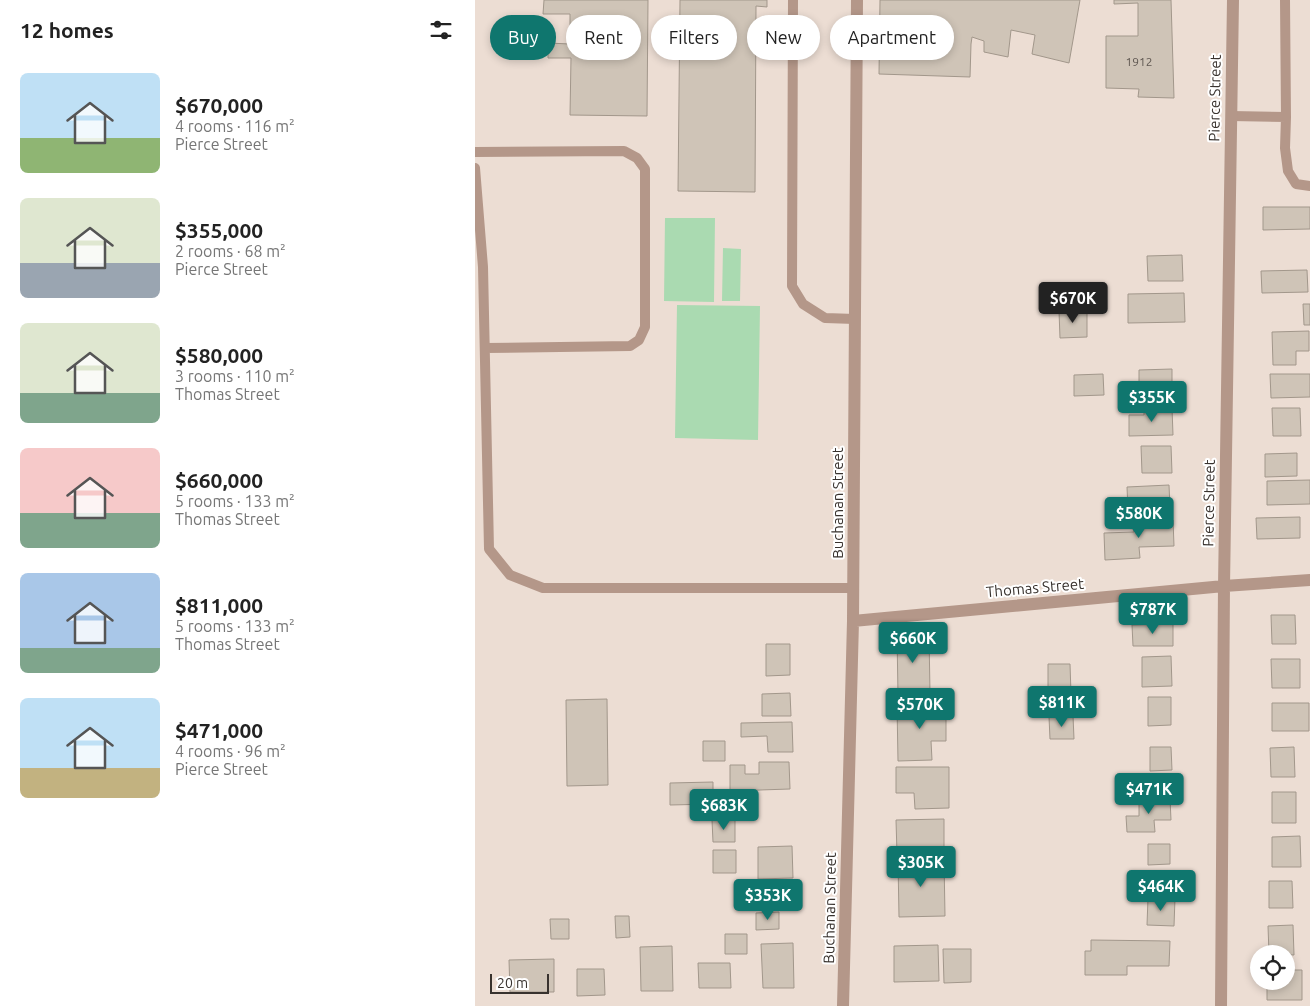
<!DOCTYPE html>
<html lang="en">
<head>
<meta charset="utf-8">
<style>
  body { margin:0; font-family:Ubuntu,sans-serif; background:#f6f6f6; color:#222; height:100vh; display:flex; flex-direction:column; font-size:19px; white-space:nowrap }
  * { box-sizing:border-box; margin:0 }
  p { font-size:16px; color:#767676 }
  .icon { flex:none; width:28px; height:28px; fill:none; stroke:currentColor; stroke-width:2; stroke-linecap:round; stroke-linejoin:round }
  .map { position:relative; flex:1; overflow:hidden }
  .sheet { display:flex; flex-direction:column; background:#fff; width:475px }
  .sheet>* { flex:none }
  .banner { position:absolute; left:15px; top:15px; width:475px; height:45px; display:flex; gap:10px }
  .fabs { position:absolute; left:775px; top:945px; display:grid; gap:10px }
  .fabs a { display:grid; place-items:center; width:45px; height:45px; border-radius:50%; background:#fff; box-shadow:0 2px 8px #0003; font-size:25px }
  .scale { position:absolute; left:15px; bottom:12px; width:59px; box-sizing:border-box; padding-left:5px; border:2px solid #38322e; border-top:0; font-size:14px; line-height:18px; white-space:nowrap; color:#38322e; -webkit-text-stroke:4px #fff; paint-order:stroke }
  .price { position:absolute; translate:-50% -42px; padding:0 11px; border-radius:5px; background:#0f766e; color:#fff; font-size:16px; line-height:32px; filter:drop-shadow(0 1px 2px #0008) }
  .price::after { content:''; position:absolute; left:50%; top:30px; width:15px; height:11px; margin-left:-8px; background:inherit; clip-path:polygon(0 0,100% 0,50% 100%) }
  .price.active { background:#222; color:#fff }
  ul { padding:0; list-style:none }
  li { display:flex; align-items:center; gap:15px; height:125px; padding:0 20px }
  li span { display:grid; place-items:center; flex:none; width:140px; height:100px; border-radius:8px; color:#555 }
  li>.icon { margin-inline-start:auto }
  span .icon { width:60px; height:60px; fill:#fffc; stroke-width:1 }
  li b { font-size:21px }
  h2 { display:flex; justify-content:space-between; align-items:center; height:60px; padding:0 20px; font-size:21px }
  .chip { padding:0 18px; border-radius:22px; background:#fff; box-shadow:0 2px 8px #0003; font-size:18px; line-height:45px }
  .chip.active { background:#0f766e; color:#fff }
  main { display:flex; flex:1; min-height:0 }
  .map>svg:first-child { display:block }
  .green { fill:#aadab1 }
  .building { fill:#cfc4b7; stroke:#a2978b }
  .lines { fill:none; stroke-linecap:round; stroke-linejoin:round }
  .service { stroke:#b49789; stroke-width:10 }
  .minor { stroke:#b49789; stroke-width:12 }
  .labels { text-anchor:middle; stroke-width:4; stroke-linejoin:round; paint-order:stroke }
  .number-label { font-size:12px; fill:#5e5650 }
  .street-label { font-size:15px; fill:#38322e; stroke:#fff }
</style>
</head>
<body>
<main>
<section class="sheet">
<h2>12 homes<svg class="icon" aria-label="filters" viewBox="0 0 24 24"><path d="M4 7h16M4 17h16"/><circle cx="9" cy="7" r="2"/><circle cx="15" cy="17" r="2"/></svg></h2>
<ul>
<li><span style="background:linear-gradient(#bfe0f5 65%,#8fb573 0)"><svg class="icon" aria-label="home" viewBox="0 0 24 24"><path d="M3 11l9-7 9 7M6 9v11h12V9"/></svg></span><div><b>$670,000</b><p>4 rooms · 116 m²</p><p>Pierce Street</p></div></li>
<li><span style="background:linear-gradient(#dfe7d0 65%,#9aa5b1 0)"><svg class="icon" aria-label="home" viewBox="0 0 24 24"><path d="M3 11l9-7 9 7M6 9v11h12V9"/></svg></span><div><b>$355,000</b><p>2 rooms · 68 m²</p><p>Pierce Street</p></div></li>
<li><span style="background:linear-gradient(#dfe7d0 70%,#7fa58c 0)"><svg class="icon" aria-label="home" viewBox="0 0 24 24"><path d="M3 11l9-7 9 7M6 9v11h12V9"/></svg></span><div><b>$580,000</b><p>3 rooms · 110 m²</p><p>Thomas Street</p></div></li>
<li><span style="background:linear-gradient(#f6c9c9 65%,#7fa58c 0)"><svg class="icon" aria-label="home" viewBox="0 0 24 24"><path d="M3 11l9-7 9 7M6 9v11h12V9"/></svg></span><div><b>$660,000</b><p>5 rooms · 133 m²</p><p>Thomas Street</p></div></li>
<li><span style="background:linear-gradient(#a9c7e8 75%,#7fa58c 0)"><svg class="icon" aria-label="home" viewBox="0 0 24 24"><path d="M3 11l9-7 9 7M6 9v11h12V9"/></svg></span><div><b>$811,000</b><p>5 rooms · 133 m²</p><p>Thomas Street</p></div></li>
<li><span style="background:linear-gradient(#bfe0f5 70%,#c2b280 0)"><svg class="icon" aria-label="home" viewBox="0 0 24 24"><path d="M3 11l9-7 9 7M6 9v11h12V9"/></svg></span><div><b>$471,000</b><p>4 rooms · 96 m²</p><p>Pierce Street</p></div></li>
</ul>
</section>
<div class="map">
<svg width="835" height="1006" viewBox="0 0 835 1006">
  <rect width="100%" height="100%" fill="#ecddd3"/>
  <!-- green -->
  <path class="green" d="M190 218H240L239 302 189 301Z
    M248 248 266 249 265 301H247Z
    M202 305 285 306 283 440 200 438Z"/>
  <!-- building -->
  <path class="building" d="M69 0H173L172 116 95 115 96 58H73V43L95 44V14H68Z
    M205 0H292V7L281 6 280 192 203 191Z
    M405 0H605L594 63 557 54 560 35 536 30 533 57 509 52V41L497 37 496 44 495 77 404 74Z
    M639 0H696L699 98 663 97 664 89 631 88V36H663V3L639 4Z
    M788 207H835V229L788 230Z
    M707 255 708 281H673L672 256Z
    M832 270 833 292 787 293 786 271Z
    M709 293 710 322 653 323V294Z
    M828 304H835V325H829Z
    M612 310V337L585 338 584 311Z
    M834 331V351H821V365H798L797 332Z
    M697 369V397L664 398V370Z
    M628 374 629 395 599 396V375Z
    M795 374H835V397L796 398Z
    M697 408 698 435 654 436V415H669V409Z
    M797 408H825L826 436H798Z
    M666 446H696L697 473H667Z
    M822 453V476L790 477V454Z
    M835 480V504L792 505V481Z
    M694 485 695 508 653 510 652 487Z
    M825 517V538L782 539 781 518Z
    M698 520 699 546 664 547 665 558 630 560 629 533 659 532 658 522Z
    M796 615H820L821 644H797Z
    M698 624V646H658L657 625Z
    M454 634 455 694 423 695 422 635Z
    M291 644H315V675L291 676Z
    M696 656 697 686 667 687V657Z
    M796 659H825V688H797Z
    M573 664H595L596 694H573Z
    M315 693 316 716H287V694Z
    M673 697H696V725L673 726Z
    M132 699 133 785 92 786 91 700Z
    M797 703H834V731H797Z
    M471 704V741H456L457 760 423 761 422 705Z
    M598 716 599 739H575L574 717Z
    M317 722 318 752H293L292 736 266 737V723Z
    M228 741H250V761H228Z
    M675 747H696L697 770 675 771Z
    M819 747 820 777H796L795 748Z
    M284 762H314L315 789 255 791V765H270V774H284Z
    M421 767H474V808L440 809 439 793H421Z
    M238 782V804L195 805V783Z
    M797 792H821V823H797Z
    M695 799 696 820H679L680 832H652L651 816H664V800Z
    M260 819V842H238L237 820Z
    M469 819V853L422 854 421 820Z
    M825 836 826 867H797V837Z
    M673 844H695V864L673 865Z
    M317 846 318 878 283 879V847Z
    M238 850H261V873H238Z
    M469 860 470 916 424 917 423 861Z
    M794 881H817L818 908H794Z
    M673 898H700L699 926 672 925Z
    M304 912V929L281 930V913Z
    M140 916H154L155 937 141 938Z
    M75 919H94V939H76Z
    M818 925 819 955 794 954 793 926Z
    M250 934H272V954H250Z
    M616 940 695 941 694 966H652V975H610V951H616Z
    M318 943 319 988H288L286 944Z
    M463 945 464 981 419 982V946Z
    M197 946 198 991H166L165 947Z
    M468 949H496V982L469 983Z
    M79 959V992H35L34 960Z
    M223 963H255L256 988H224Z
    M102 969H129L130 995 102 996Z
    M811 970H827V1000H792V984H803L802 981H811Z"/>
  <g class="lines">
    <!-- service -->
    <path class="service" d="M318 0 317 286 328 304 350 318 380 319
      M810 0 811 117
      M756 116 811 117 810 148 813 171 821 184 835 186
      M0 152 149 151 162 158 170 169V327L164 340 155 346 10 348
      M0 168 8 267 14 549 35 575 68 588H378"/>
    <!-- minor -->
    <path class="minor" d="M378 621 749 586 835 580
      M368 1006 378 621 382 0
      M746 1006 749 586 758 0"/>
  </g>
  <g class="labels">
    <!-- number labels -->
    <g class="number-label">
      <text x="664" y="66">1912</text>
    </g>
    <!-- street labels -->
    <g class="street-label">
      <text transform="translate(740 98) rotate(-89)" y="5">Pierce Street</text>
      <text transform="translate(363 503) rotate(-90)" y="5">Buchanan Street</text>
      <text transform="translate(734 503) rotate(-89)" y="5">Pierce Street</text>
      <text transform="translate(560 588) rotate(-5)" y="5">Thomas Street</text>
      <text transform="translate(355 908) rotate(-89)" y="5">Buchanan Street</text>
    </g>
  </g>
</svg>
<div class="fabs">
<a><svg class="icon" aria-label="locate" viewBox="0 0 24 24"><circle cx="12" cy="12" r="6"/><path d="M12 2v4M12 18v4M2 12h4M18 12h4"/></svg></a>
</div>
<div class="scale">20 m</div>
<b class="price active" style="left:598px;top:324px">$670K</b>
<b class="price" style="left:677px;top:423px">$355K</b>
<b class="price" style="left:664px;top:539px">$580K</b>
<b class="price" style="left:678px;top:635px">$787K</b>
<b class="price" style="left:438px;top:664px">$660K</b>
<b class="price" style="left:587px;top:728px">$811K</b>
<b class="price" style="left:445px;top:730px">$570K</b>
<b class="price" style="left:674px;top:815px">$471K</b>
<b class="price" style="left:249px;top:831px">$683K</b>
<b class="price" style="left:446px;top:888px">$305K</b>
<b class="price" style="left:686px;top:912px">$464K</b>
<b class="price" style="left:293px;top:921px">$353K</b>
<div class="banner">
<a class="chip active">Buy</a>
<a class="chip">Rent</a>
<a class="chip">Filters</a>
<a class="chip">New</a>
<a class="chip">Apartment</a>
</div>
</div>
</main>
</body>
</html>
